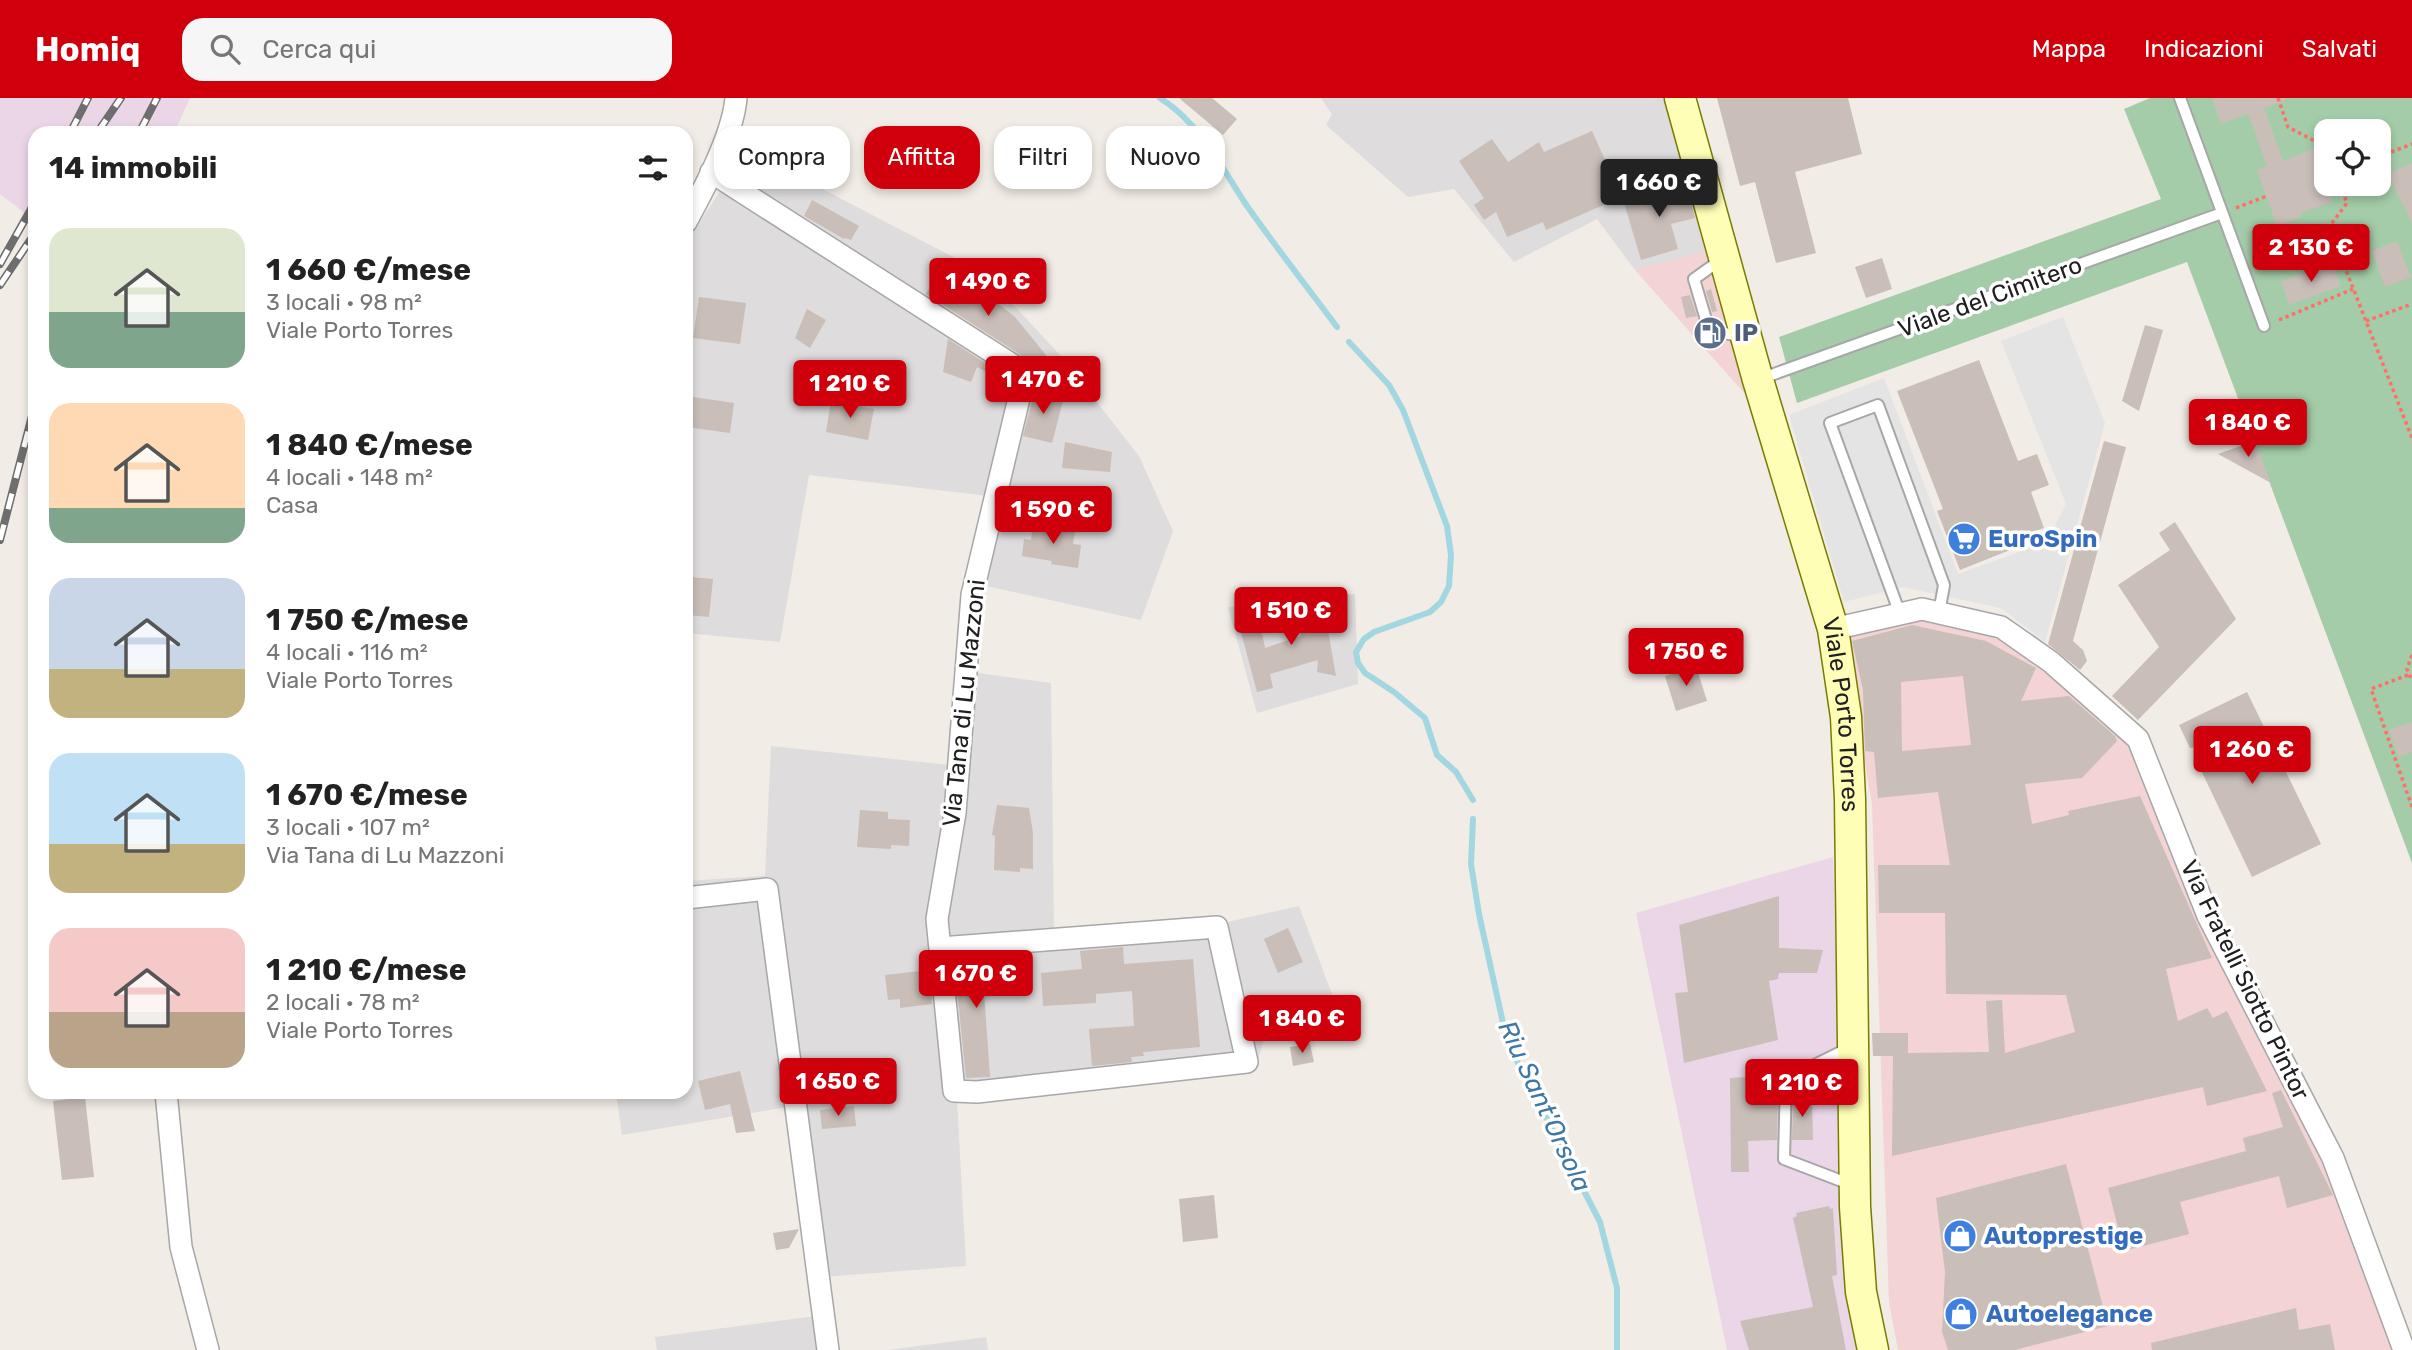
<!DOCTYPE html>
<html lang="it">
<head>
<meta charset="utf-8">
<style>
  body { margin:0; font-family:Rubik,sans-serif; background:#f6f6f6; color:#222; height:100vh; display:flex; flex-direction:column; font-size:26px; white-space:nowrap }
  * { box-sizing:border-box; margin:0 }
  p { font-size:23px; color:#767676 }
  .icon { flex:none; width:38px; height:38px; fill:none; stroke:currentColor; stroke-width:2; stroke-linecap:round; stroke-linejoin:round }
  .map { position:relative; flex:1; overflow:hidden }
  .panel { position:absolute; left:28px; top:28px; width:665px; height:973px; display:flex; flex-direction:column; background:#fff; border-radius:21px; box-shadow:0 4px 10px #0003 }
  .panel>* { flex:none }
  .hud { position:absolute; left:714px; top:28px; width:665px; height:63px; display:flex; gap:14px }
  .fabs { position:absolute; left:2314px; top:21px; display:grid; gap:14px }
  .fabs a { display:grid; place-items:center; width:77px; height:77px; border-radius:14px; background:#fff; box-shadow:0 4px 10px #0003; font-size:35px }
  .price { position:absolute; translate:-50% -60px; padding:0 16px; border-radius:7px; background:#cf000c; color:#fff; font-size:23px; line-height:46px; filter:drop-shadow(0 2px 4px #0008) }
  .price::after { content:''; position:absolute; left:50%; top:42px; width:21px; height:16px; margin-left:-10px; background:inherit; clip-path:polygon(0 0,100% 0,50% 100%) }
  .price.active { background:#222; color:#fff }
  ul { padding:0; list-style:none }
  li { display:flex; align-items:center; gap:21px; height:175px; padding:0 21px }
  li span { display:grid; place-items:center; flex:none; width:196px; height:140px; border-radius:21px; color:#555 }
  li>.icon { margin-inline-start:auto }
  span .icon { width:84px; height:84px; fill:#fffc; stroke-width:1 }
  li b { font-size:30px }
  h2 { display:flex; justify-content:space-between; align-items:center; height:84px; padding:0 21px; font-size:30px }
  .chip { padding:0 24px; border-radius:21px; background:#fff; box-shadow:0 4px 10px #0003; font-size:24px; line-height:63px }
  .chip.active { background:#cf000c; color:#fff }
  header { display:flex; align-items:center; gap:42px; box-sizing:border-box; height:98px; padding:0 35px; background:#cf000c; color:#fff }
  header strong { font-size:33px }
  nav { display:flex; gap:38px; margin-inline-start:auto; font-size:24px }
  .search { width:490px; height:63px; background:#f6f6f6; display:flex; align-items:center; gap:18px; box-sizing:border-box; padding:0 24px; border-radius:21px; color:#767676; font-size:26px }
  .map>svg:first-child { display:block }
  .residential { fill:#dedcdc }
  .commercial { fill:#f3d3d4 }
  .industrial { fill:#ebd6e8 }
  .cemetery { fill:#a4cca8; fill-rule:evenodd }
  .parking { fill:#e4e4e4 }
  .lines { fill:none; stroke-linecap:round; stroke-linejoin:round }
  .stream { stroke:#a2d7e2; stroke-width:6 }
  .building { fill:#c9beb8; fill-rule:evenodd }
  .service-casing { stroke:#a7a7a7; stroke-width:14 }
  .minor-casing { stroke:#a7a7a7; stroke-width:24 }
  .secondary-casing { stroke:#777d00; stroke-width:33 }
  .path { stroke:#ff6f68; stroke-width:3.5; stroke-dasharray:3.5 3.5; stroke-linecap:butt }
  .service { stroke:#fff; stroke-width:10 }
  .minor { stroke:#fff; stroke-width:21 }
  .secondary { stroke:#fefeb6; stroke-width:30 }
  .rail-casing { stroke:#6e6e6e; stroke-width:8 }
  .rail { stroke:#fff; stroke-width:5; stroke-dasharray:16; stroke-linecap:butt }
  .labels { text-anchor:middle; stroke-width:7; stroke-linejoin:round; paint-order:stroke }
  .street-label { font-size:24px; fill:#202020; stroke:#fff }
  .service-label { font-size:24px; font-weight:bold; fill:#4e5e75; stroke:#fff; text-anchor:start }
  .shop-label { font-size:24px; font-weight:bold; fill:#366cbe; stroke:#fff; text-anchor:start }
  .water-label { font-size:26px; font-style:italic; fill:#3e78a7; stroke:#fff }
</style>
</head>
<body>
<header>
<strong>Homiq</strong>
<div class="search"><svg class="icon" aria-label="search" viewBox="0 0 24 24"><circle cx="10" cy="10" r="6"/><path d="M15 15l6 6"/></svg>Cerca qui</div>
<nav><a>Mappa</a><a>Indicazioni</a><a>Salvati</a></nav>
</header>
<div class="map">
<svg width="2412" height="1252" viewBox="0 0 2412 1252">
  <rect width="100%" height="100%" fill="#f1ece5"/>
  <!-- residential -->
  <path class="residential" d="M1321 0H1664L1706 153 1635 172 1597 121 1514 164 1454 91 1408 99 1326 27 1332 16Z
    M747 52 984 175 1059 256 1139 358 1173 433 1141 522 977 486 989 398 809 377 780 544 686 535V145Z
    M1355 496 1358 586 1257 615 1228 509Z
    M971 574 1051 585 1054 834 1205 829 1299 808 1333 899 1271 917 1255 972 957 1001 966 1168 810 1180 787 1009 622 1037 616 994H686V783L765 778 771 648 950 667Z
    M824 1217 829 1252H657L655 1239Z
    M986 1239 988 1252H888Z"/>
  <!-- commercial -->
  <path class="commercial" d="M1706 153 1746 297 1635 172Z
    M1923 520 1999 539 2102 619 2126 643 2201 822 2328 1060 2396 1252H1898L1889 1204 1872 706 1843 537Z"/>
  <!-- industrial -->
  <path class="industrial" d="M0 0H190L174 35H35V123L0 96Z
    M1833 759 1842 1064 1865 1252H1727L1636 815Z"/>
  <!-- cemetery -->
  <path class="cemetery" d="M2150 0H2412V765L2187 164 1797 305 1779 239 2161 101 2124 11ZM2326 33H2378V86H2326Z"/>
  <!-- parking -->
  <path class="parking" d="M2063 219 2105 325 2045 544 2001 510 1903 489 1844 504 1789 317 1884 280 1958 476 2047 444 2066 406 2001 243Z"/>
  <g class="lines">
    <!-- stream -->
    <path class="stream" d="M1160 0C1201 26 1221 69 1247 108 1276 149 1307 189 1337 229
      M1349 244 1389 287 1403 312 1447 428 1451 457 1449 488 1441 504 1430 514 1374 534 1364 541 1356 554 1358 565 1365 575 1394 594 1425 620 1437 657 1456 674 1473 702
      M1473 721 1471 766 1479 816 1505 934 1518 965 1600 1124 1617 1190V1252"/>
  </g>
  <!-- building -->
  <path class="building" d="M1179 0H1212L1237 21 1223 37Z
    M1717 0H1848L1862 56 1795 74 1816 155 1776 165 1755 84 1740 88Z
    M2212 0H2286V2L2264 10 2283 63 2313 51 2332 104 2300 115 2302 119 2277 128 2257 72 2267 68 2248 16 2221 26Z
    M1592 33 1622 99 1546 132 1543 124 1507 139 1496 114 1484 122 1474 107 1484 100 1459 63 1492 41 1508 64 1539 44 1544 54Z
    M2412 65V125L2388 76Z
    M1684 80 1695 120 1671 126 1678 151 1641 162 1625 108Z
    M812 102 859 128 851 142 845 140 844 141 804 118Z
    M2397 143 2411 179 2385 189 2372 153Z
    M1882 160 1892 191 1866 200 1855 169Z
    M2332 164 2341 188 2289 207 2281 183Z
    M939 172 996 204 1015 219 1054 267 1037 281V271L1032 264 926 196Z
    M1711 191 1717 213 1712 214 1706 193Z
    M1690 197 1697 218 1686 220 1681 199Z
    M699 199 746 205 740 246 693 240Z
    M807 211 826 222 810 250 795 240Z
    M2145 227 2163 232 2139 313 2122 303Z
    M948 241 1010 281 1009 286 977 269 971 284 943 274Z
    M1979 262 2018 363 2037 356 2049 387 2031 394 2044 430 2017 440 2020 448 1960 472 1937 413 1943 411 1897 293Z
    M1035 291 1064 299 1052 345 1023 338Z
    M686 298 734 305 730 335 686 329Z
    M831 303 874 311 868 342 826 334Z
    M2104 343 2126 349 2073 543 2083 552 2087 563 2080 572 2048 546Z
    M2255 343 2271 385 2218 356Z
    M1065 344 1112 354 1110 374 1062 370Z
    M2175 424 2236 521 2138 622 2112 598 2159 549 2118 487 2170 452 2159 435Z
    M1033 426 1075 432 1073 446 1081 447 1078 470 1051 466 1052 463 1022 458 1024 441 1031 442Z
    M690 479 713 481 709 519 686 517V490H689Z
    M1341 509V525L1327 527 1336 578 1317 574 1318 562 1270 576 1273 590 1257 594 1238 523 1259 520 1265 550 1301 538 1298 516 1316 515V511Z
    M1912 527 1986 543 2036 570 2021 603 2069 598 2115 638 2117 643 2082 680 2025 686 2032 726 2069 717 2068 713 2140 698 2212 860 2166 871 2178 923 2207 910 2213 920 2227 913 2267 993 2207 1008 2203 989 1892 1058 1893 958H1873L1872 935H1908V955L1989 954 1986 903 2002 902 2005 955 2075 934 2066 897 1946 896 1945 815H1879L1878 767H1950L1938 694 1878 700 1874 654 1865 653 1863 592 1852 543ZM1963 578 1971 647 1902 653 1901 584Z
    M1696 568 1707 603 1676 613 1665 578Z
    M2247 594 2321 746 2252 779 2198 666 2244 647 2242 641 2190 650 2179 627Z
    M2412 624V654L2399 659 2389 632Z
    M997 707 1029 710 1033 735V771L1020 770V774L994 772 995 738 992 737Z
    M860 712 888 714V721L910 722 909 748 891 747V751L857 749Z
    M1779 798V850L1823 852 1817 875H1779L1778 881 1769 883 1778 942 1684 965 1675 895 1688 894 1679 827Z
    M1288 830 1303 864 1278 875 1264 841Z
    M1123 849 1124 866 1193 861 1200 949 1143 954 1144 958 1131 959 1132 964 1092 968 1089 931 1134 928 1132 893 1096 896V905L1043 908 1041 875 1082 871 1080 853Z
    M1004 858 1005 879 983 881 990 979 966 980 954 862Z
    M929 872 932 906 900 910V901L888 902 885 877Z
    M1310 946 1314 964 1293 968 1290 949Z
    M740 973 755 1033 736 1035 730 1006 705 1012 698 983Z
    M1747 979V1000H1778L1777 1042 1748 1043 1749 1074H1731L1730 980Z
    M2281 992 2333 1097 2287 1110 2279 1078 2180 1104 2189 1136 2124 1153 2108 1090 2246 1053 2243 1040 2283 1029 2272 995Z
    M85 999 94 1079 62 1082 53 1003Z
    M1793 1000H1812L1813 1042H1792Z
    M854 1008 856 1028 822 1031 820 1012Z
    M2066 1066 2108 1228 2015 1252H1948L1942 1234 1945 1174 1936 1100Z
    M1214 1097 1218 1140 1183 1144 1179 1101Z
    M1829 1108 1830 1111 1833 1110 1837 1177 1832 1178 1846 1252H1749L1740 1223 1813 1209 1793 1120 1797 1118 1796 1115Z
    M799 1131 789 1150 776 1152 773 1135Z
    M2296 1210 2299 1232 2330 1226 2335 1252H2152L2151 1245Z"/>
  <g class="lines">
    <defs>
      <path id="service" d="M2180 0 2264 228
        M1722 161 1694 181 1709 232 1744 239
        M1760 281 2222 115
        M1900 516 1830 325 1878 307 1944 487 1939 515
        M1851 949 1786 981 1784 1061 1852 1087"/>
      <path id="minor" d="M711 74 1025 275 972 497 955 715 937 821 954 993 977 994 1247 964 1217 829 940 850
        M686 124C704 91 733 37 736 0
        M1833 531 1922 511 2001 529 2051 564 2138 641 2208 818 2333 1060 2404 1252
        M686 800 767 791 828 1252
        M166 994 181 1149 208 1252"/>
      <g id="secondary">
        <path id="s1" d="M1680 0 1758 282 1833 531 1846 619 1850 701 1855 1109 1861 1194 1873 1252"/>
      </g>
    </defs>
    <!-- service casing -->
    <use href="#service" class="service-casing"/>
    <!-- minor casing -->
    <use href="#minor" class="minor-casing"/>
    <!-- secondary casing -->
    <use href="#secondary" class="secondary-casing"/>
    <!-- path -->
    <path class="path" d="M2278 0 2288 29 2326 49
      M2378 59 2412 46
      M2324 80H2326
      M2340 86 2347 105 2329 129 2412 340
      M2236 110 2267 98
      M2279 222 2353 191
      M2366 223 2412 206
      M2412 557 2407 571 2412 583
      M2408 577 2371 591 2412 709"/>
    <!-- service -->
    <use href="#service" class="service"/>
    <!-- minor -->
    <use href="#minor" class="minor"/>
    <!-- secondary -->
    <use href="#secondary" class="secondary"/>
    <defs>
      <path id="rail" d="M70 35 88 0
        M97 35 121 0
        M139 35 157 0
        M0 166 35 104
        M0 187 35 135
        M0 442 35 306"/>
    </defs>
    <!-- rail casing -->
    <use href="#rail" class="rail-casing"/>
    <!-- rail -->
    <use href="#rail" class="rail"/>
  </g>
  <!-- icons -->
  <defs>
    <symbol id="fuel-disc" viewBox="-11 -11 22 22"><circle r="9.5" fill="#5c6f8a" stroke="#fff"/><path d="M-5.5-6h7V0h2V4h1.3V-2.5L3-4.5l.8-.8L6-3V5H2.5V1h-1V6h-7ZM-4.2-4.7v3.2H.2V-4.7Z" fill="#fff"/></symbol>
    <symbol id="supermarket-disc" viewBox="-11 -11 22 22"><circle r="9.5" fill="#3f7fe0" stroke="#fff"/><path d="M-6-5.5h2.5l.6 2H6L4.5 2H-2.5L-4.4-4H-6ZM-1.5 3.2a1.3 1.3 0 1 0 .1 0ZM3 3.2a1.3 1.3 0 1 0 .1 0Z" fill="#fff"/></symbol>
    <symbol id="shop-disc" viewBox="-11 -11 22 22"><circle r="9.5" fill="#3f7fe0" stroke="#fff"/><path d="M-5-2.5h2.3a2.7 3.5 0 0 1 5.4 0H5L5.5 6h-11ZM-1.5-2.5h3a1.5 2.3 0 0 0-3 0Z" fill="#fff"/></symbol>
  </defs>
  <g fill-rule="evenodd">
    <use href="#fuel-disc" x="1691" y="216" width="38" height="38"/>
    <use href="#supermarket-disc" x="1945" y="422" width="38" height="38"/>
    <use href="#shop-disc" x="1941" y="1119" width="38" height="38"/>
    <use href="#shop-disc" x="1942" y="1197" width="38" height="38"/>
  </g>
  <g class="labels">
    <!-- street labels -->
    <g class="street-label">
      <text transform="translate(1990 199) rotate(-20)" y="8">Viale del Cimitero</text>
      <text transform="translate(964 605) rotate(-84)" y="8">Via Tana di Lu Mazzoni</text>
      <text dy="8" stroke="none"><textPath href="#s1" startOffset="639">Viale Porto Torres</textPath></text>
      <text transform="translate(2245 882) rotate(64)" y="8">Via Fratelli Siotto Pintor</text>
    </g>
    <!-- service labels -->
    <g class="service-label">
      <text x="1734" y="243">IP</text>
    </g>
    <!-- shop labels -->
    <g class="shop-label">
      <text x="1988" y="449">EuroSpin</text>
      <text x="1984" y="1146">Autoprestige</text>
      <text x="1986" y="1224">Autoelegance</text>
    </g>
    <!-- water labels -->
    <g class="water-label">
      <text transform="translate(1545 1008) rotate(65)" y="9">Riu Sant'Orsola</text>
    </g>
  </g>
</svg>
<div class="fabs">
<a><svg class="icon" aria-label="locate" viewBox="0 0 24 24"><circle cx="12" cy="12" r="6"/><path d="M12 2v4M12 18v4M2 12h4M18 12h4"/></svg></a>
</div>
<b class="price active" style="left:1659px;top:121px">1 660 €</b>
<b class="price" style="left:2311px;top:186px">2 130 €</b>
<b class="price" style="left:988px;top:220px">1 490 €</b>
<b class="price" style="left:1043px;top:318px">1 470 €</b>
<b class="price" style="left:850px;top:322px">1 210 €</b>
<b class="price" style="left:2248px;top:361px">1 840 €</b>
<b class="price" style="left:1053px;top:448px">1 590 €</b>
<b class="price" style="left:1291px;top:549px">1 510 €</b>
<b class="price" style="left:1686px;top:590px">1 750 €</b>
<b class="price" style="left:2252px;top:688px">1 260 €</b>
<b class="price" style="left:976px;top:912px">1 670 €</b>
<b class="price" style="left:1302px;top:957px">1 840 €</b>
<b class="price" style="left:838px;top:1020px">1 650 €</b>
<b class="price" style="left:1802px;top:1021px">1 210 €</b>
<div class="hud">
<a class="chip">Compra</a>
<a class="chip active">Affitta</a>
<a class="chip">Filtri</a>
<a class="chip">Nuovo</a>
</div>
<section class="panel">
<h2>14 immobili<svg class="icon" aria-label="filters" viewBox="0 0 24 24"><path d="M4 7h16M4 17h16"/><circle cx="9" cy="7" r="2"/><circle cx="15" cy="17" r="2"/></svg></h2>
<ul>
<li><span style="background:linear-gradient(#dfe7d0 60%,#7fa58c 0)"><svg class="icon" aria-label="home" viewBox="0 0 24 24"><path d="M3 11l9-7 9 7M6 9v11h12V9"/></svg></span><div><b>1 660 €/mese</b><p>3 locali · 98 m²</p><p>Viale Porto Torres</p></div></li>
<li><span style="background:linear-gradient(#ffd9b3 75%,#7fa58c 0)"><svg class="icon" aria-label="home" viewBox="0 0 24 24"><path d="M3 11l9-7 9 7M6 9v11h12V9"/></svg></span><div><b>1 840 €/mese</b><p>4 locali · 148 m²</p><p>Casa</p></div></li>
<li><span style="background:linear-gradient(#c9d6e8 65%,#c2b280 0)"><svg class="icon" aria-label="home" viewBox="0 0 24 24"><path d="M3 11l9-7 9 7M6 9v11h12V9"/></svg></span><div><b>1 750 €/mese</b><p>4 locali · 116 m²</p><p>Viale Porto Torres</p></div></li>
<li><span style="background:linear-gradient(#bfe0f5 65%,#c2b280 0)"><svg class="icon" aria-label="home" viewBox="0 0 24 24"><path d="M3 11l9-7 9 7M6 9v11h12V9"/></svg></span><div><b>1 670 €/mese</b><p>3 locali · 107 m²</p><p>Via Tana di Lu Mazzoni</p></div></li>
<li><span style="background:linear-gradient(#f6c9c9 60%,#b9a48a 0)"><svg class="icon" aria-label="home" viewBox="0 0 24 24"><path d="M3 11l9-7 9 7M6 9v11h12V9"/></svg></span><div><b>1 210 €/mese</b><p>2 locali · 78 m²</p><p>Viale Porto Torres</p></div></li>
</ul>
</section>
</div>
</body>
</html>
